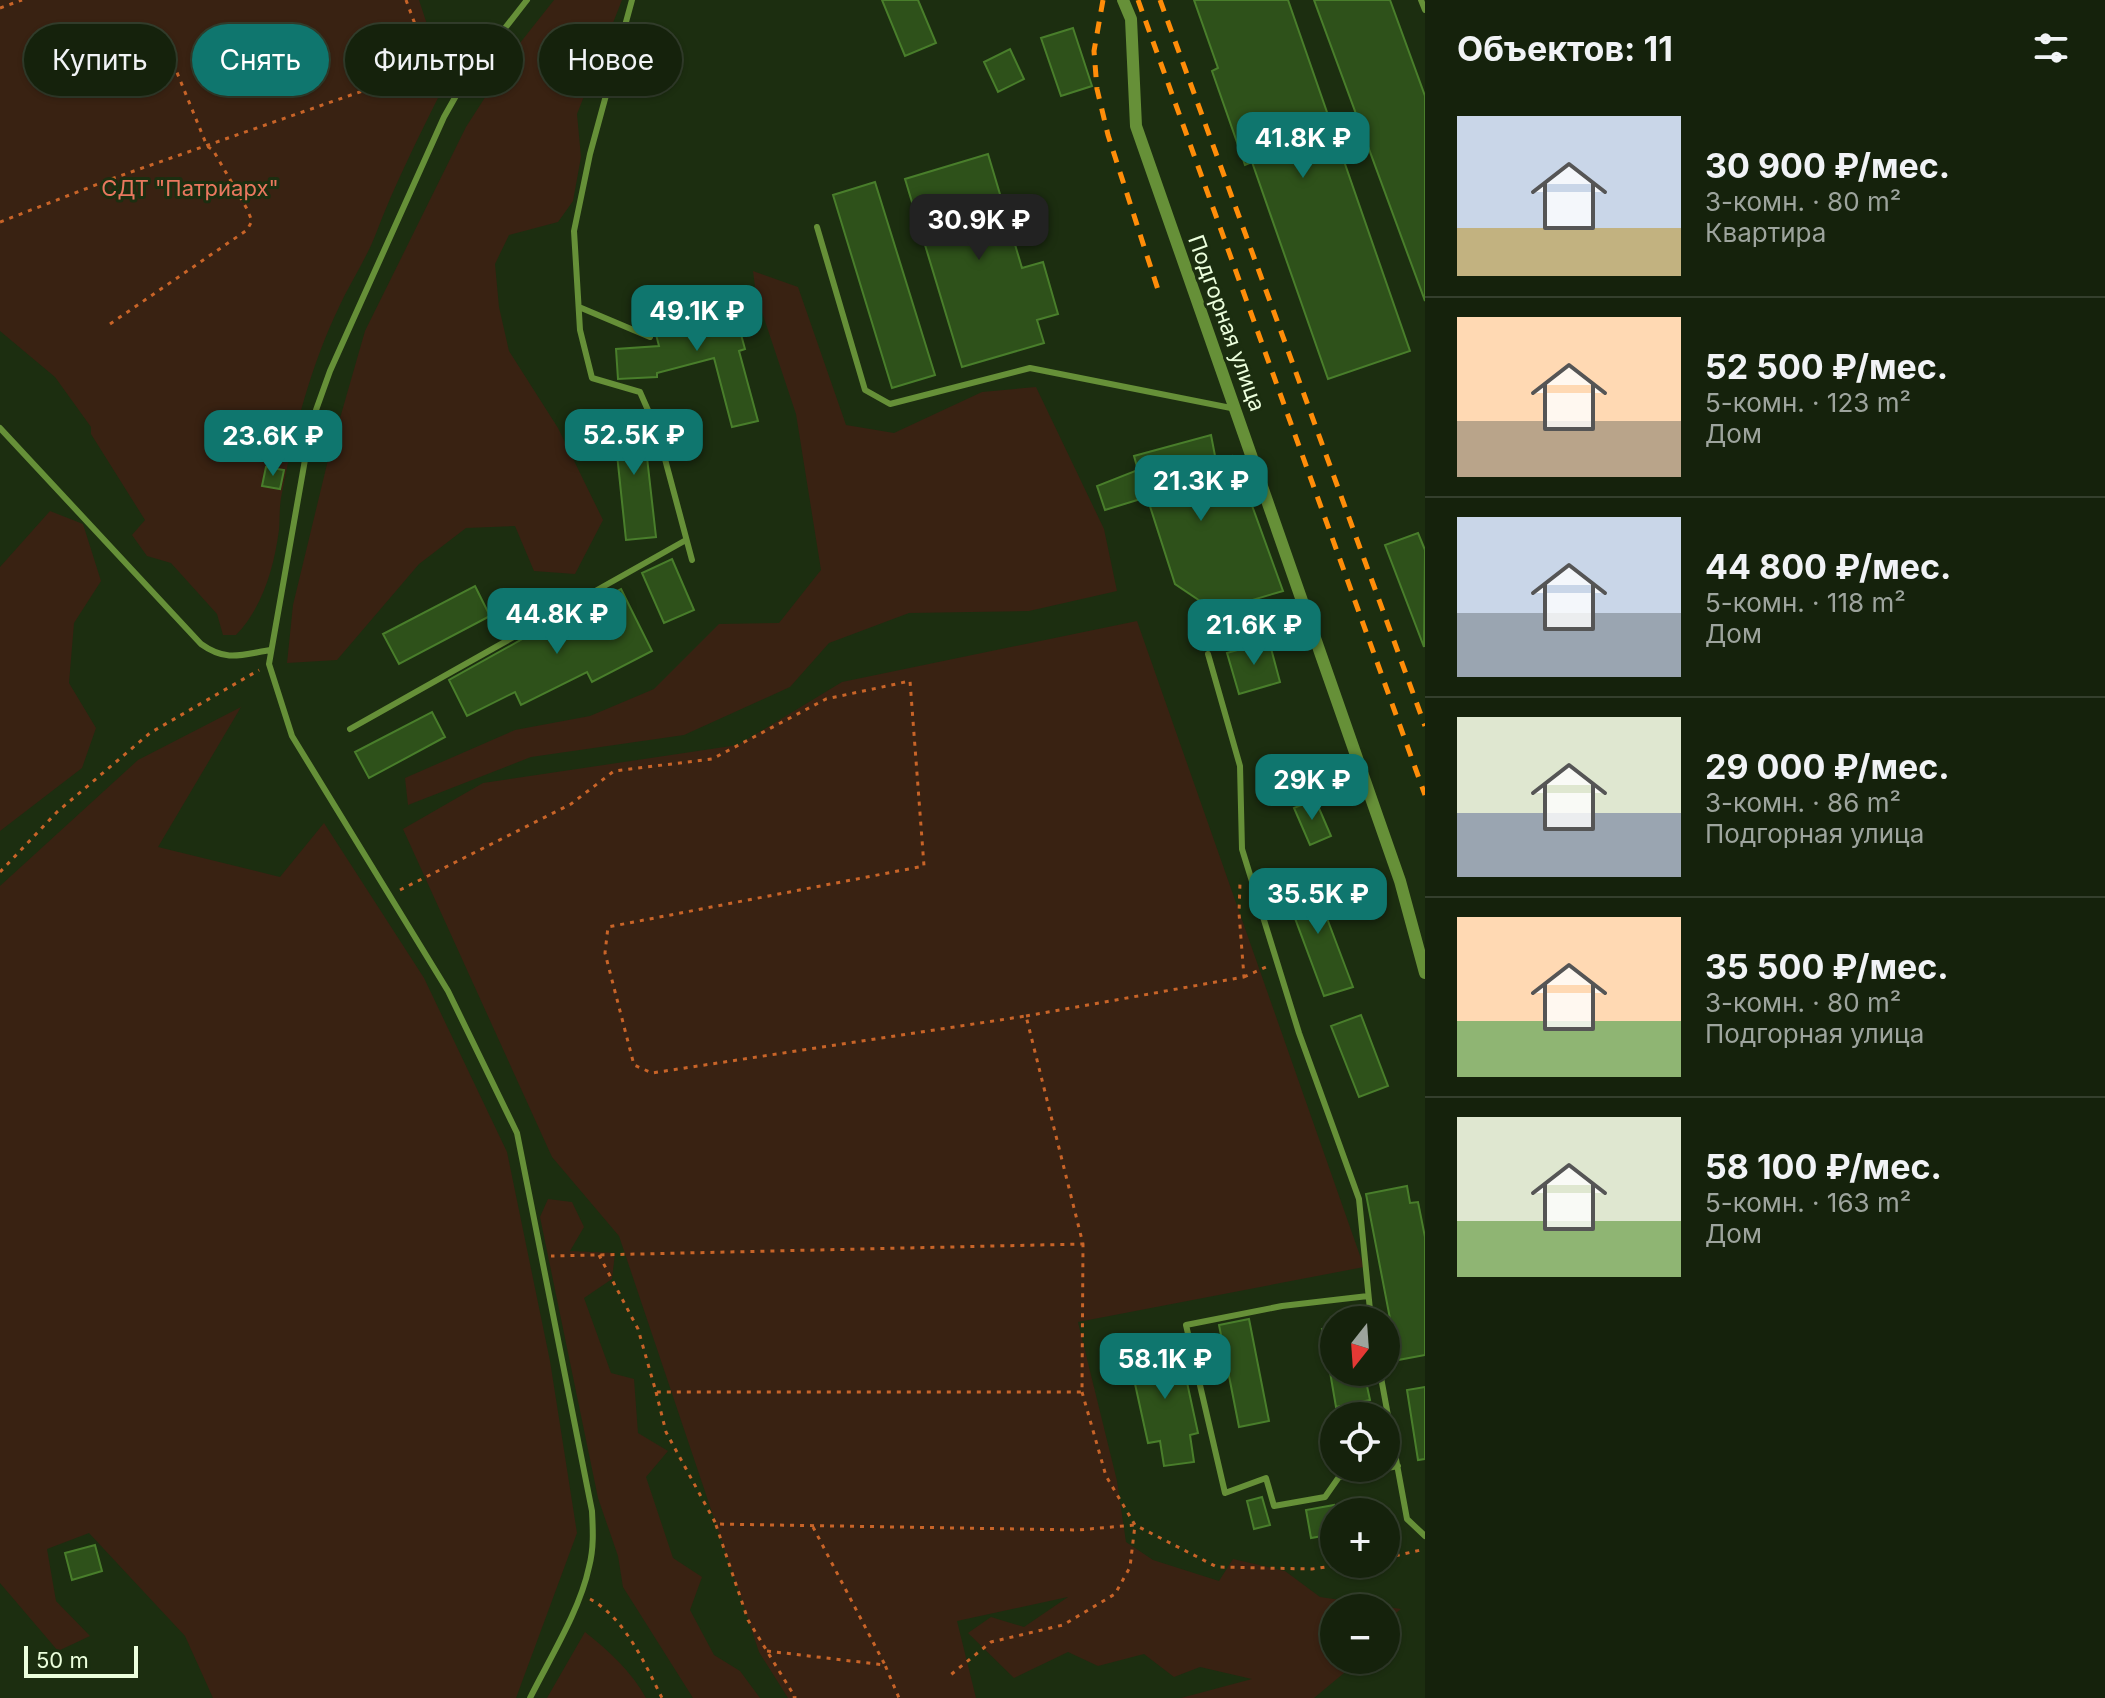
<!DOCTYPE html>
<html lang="ru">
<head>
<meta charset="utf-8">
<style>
  body { margin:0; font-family:Inter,sans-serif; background:#222f1a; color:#f1f3f6; height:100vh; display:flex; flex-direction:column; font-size:30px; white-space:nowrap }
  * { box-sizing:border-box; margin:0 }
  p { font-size:26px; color:#9da49d }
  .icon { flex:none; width:44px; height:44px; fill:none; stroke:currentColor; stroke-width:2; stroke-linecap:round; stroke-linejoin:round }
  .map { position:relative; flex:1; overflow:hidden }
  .side { display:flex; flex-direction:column; background:#15220c; width:680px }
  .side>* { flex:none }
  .top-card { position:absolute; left:24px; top:24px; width:760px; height:72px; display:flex; gap:16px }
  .needle { width:52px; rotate:197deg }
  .tools { position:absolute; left:1320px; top:1306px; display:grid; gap:16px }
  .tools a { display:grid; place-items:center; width:80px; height:80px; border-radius:50%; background:#15220c; box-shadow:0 2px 6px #0004,0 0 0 2px #343f2d; font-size:40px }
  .scale { position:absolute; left:24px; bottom:20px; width:114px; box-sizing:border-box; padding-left:8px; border:4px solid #ecffdd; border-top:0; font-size:22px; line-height:28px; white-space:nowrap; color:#ecffdd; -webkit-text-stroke:6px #1c2e10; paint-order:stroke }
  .price { position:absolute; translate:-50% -68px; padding:0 18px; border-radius:16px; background:#0f766e; color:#fff; font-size:26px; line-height:52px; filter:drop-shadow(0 2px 4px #0008) }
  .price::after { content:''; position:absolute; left:50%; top:48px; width:24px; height:18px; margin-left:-12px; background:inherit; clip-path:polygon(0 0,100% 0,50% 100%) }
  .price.selected { background:#222; color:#fff }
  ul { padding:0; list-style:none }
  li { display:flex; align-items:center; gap:24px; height:200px; padding:0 32px }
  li+li { border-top:2px solid #343f2d }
  li span { display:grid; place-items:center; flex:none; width:224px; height:160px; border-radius:0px; color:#555 }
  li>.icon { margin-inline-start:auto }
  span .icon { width:96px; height:96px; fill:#fffc; stroke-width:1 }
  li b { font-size:34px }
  h2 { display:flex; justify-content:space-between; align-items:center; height:96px; padding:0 32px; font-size:34px }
  .chip { padding:0 28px; border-radius:36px; background:#15220c; box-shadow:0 2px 6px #0004,0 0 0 2px #343f2d; font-size:28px; line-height:72px }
  .chip.selected { background:#0f766e; color:#fff }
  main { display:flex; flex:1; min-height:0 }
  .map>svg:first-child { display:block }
  .green { fill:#392212 }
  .building { fill:#2e511a; stroke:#497e2b; stroke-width:2 }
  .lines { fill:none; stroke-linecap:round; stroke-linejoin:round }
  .path { stroke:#c86428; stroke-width:3; stroke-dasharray:4 6; stroke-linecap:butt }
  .lane { stroke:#669038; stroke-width:6 }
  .street { stroke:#669038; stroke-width:12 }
  .rail { stroke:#ff8d09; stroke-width:5; stroke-dasharray:12 10; stroke-linecap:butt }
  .labels { text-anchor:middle; stroke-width:6; stroke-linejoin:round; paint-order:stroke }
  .park-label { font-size:22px; fill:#e9785f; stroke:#1c2e10 }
  .street-label { font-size:22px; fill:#ecffdd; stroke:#1c2e10 }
</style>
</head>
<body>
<main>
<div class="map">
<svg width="1425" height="1698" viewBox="0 0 1425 1698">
  <rect width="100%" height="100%" fill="#1c2e10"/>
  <!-- green -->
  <path class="green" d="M0 0H419L446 82C421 132 395 183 375 236 365 261 350 283 339 307 311 365 294 430 282 493 279 505 280 518 279 530 274 567 263 607 236 635H223L217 614 171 563 147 556 132 535 145 520 91 434V427L55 377 0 331Z
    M554 0H622L577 114 581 157 573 201 558 222 509 235 495 264 499 307 509 351 558 428 603 520 575 574 534 571 515 526 466 528 419 564 337 660 287 663 293 605 328 460 365 331 466 127 520 43Z
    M753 271 798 287 846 425 894 433 982 392 1036 387 1104 529 1117 591 1029 611 909 613 829 643 790 687 684 735 531 757 408 805 405 778 515 730 590 716 654 689 719 624 779 623 821 570 796 414 756 294Z
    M50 511 83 524 101 581 74 623 69 683 96 728 82 768 0 831V567Z
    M1137 621 1364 1267 1078 1322 1117 1481 1126 1542 1153 1560 1219 1581 1233 1559 1285 1571 1320 1597 1401 1609 1386 1621V1608H1334V1660H1347L1344 1673 1314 1698H1181L1252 1679 1200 1667 1174 1677 1144 1654 1098 1666 1068 1652 1014 1678 968 1633 991 1617 1024 1627 1068 1597 957 1621 976 1698H788L759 1652 619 1236 552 1157 403 829 483 783 738 745 842 682Z
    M241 707 158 847 280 877 324 823 424 978 507 1152 550 1361 577 1533 516 1698H213L185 1636 89 1533 47 1549 56 1601 90 1636 58 1651 0 1583V886L138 760Z
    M548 1199 572 1202 584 1227 570 1251 615 1253 612 1279 584 1298 611 1373 634 1379 638 1433 668 1451 646 1477 673 1558 702 1577 690 1610 714 1655 740 1671 760 1698H693L623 1587 618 1556 598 1498 540 1217Z
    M585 1632C608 1650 632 1672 646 1698H547Z"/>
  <!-- building -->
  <path class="building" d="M882 0H918L936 43 905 56Z
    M1194 0H1288L1410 351 1328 379 1252 162 1245 165 1212 71 1218 68Z
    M1314 0H1390L1425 96V301Z
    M1073 28 1092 86 1061 96 1041 38Z
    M1010 49 1024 79 998 92 984 62Z
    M988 154 1022 268 1043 262 1058 314 1037 320 1044 343 962 367 905 179Z
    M875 182 935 375 892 388 833 195Z
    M731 298 745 349 739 351 758 421 732 427 714 358 657 373V377L618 379 616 349 659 346 652 319Z
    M642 413 656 537 626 540 613 416Z
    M1211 435 1216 461 1232 456 1246 502 1250 500 1283 591 1215 611 1175 584 1147 497 1105 510 1097 486 1138 470 1134 456Z
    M266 467 284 470 280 489 262 486Z
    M1418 533 1425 550 1424 647 1385 545Z
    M672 559 694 610 664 623 642 573Z
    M475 586 490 616 399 664 383 634Z
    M621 589 652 651 592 682 587 672 521 705 515 692 467 716 449 680 526 637Z
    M1269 641 1280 682 1239 694 1227 653Z
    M432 712 445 737 369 778 355 752Z
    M1315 799 1331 836 1310 845 1294 808Z
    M1311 876 1353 987 1324 996 1283 886Z
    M1361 1015 1388 1086 1359 1097 1331 1026Z
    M1407 1186 1410 1203 1418 1202 1425 1237V1355L1398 1360 1366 1194Z
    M1249 1319 1269 1421 1239 1427 1219 1325Z
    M1334 1327V1363H1328L1322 1329Z
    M1178 1341 1198 1433 1190 1435 1194 1462 1164 1466 1160 1441 1148 1443 1128 1352Z
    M1330 1372H1364L1370 1400 1336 1407Z
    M1425 1387V1459L1418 1460 1407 1390Z
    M1262 1497 1270 1525 1254 1529 1247 1501Z
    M1334 1505V1534L1311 1538 1306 1510Z
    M95 1545 102 1571 72 1580 65 1553Z"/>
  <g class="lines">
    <!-- path -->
    <path class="path" d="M406 0 431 67
      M0 8 22 0
      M0 222 111 179 431 67 464 62
      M110 324 247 230 252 221 247 209 213 150 207 146 167 48
      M0 872 57 812 150 733 259 670
      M400 890 571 804 614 771 712 759 826 699 910 681 924 866 608 927 605 953 634 1065 652 1073 1026 1016 1083 1244 551 1256
      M1244 977 1266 967
      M1026 1016 1244 977 1239 913 1240 883
      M599 1255 638 1329 656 1392H1082L1083 1244
      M656 1392 666 1432 716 1524 1078 1530 1135 1525 1130 1567 1115 1594 1063 1625 991 1642 948 1677
      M1082 1392 1106 1476 1135 1525 1217 1567 1312 1569 1346 1564
      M716 1525 748 1620 795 1697 793 1698
      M813 1527 885 1665
      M1386 1558 1425 1549
      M590 1599C625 1618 645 1664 662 1698
      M767 1651 885 1665 899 1698"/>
    <!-- lane -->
    <path class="lane" d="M527 0 466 78 444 117 330 371 316 410 309 437 269 664 292 736 448 991 517 1133 592 1511C593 1530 594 1548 589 1567 580 1610 550 1658 530 1698
      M632 0 590 154 574 231 580 330 592 378 640 392 658 433 692 560
      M1421 0 1425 10
      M817 227 865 390 890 404 1030 368 1236 409
      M579 307 650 337
      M0 428 201 644C226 662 241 655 270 650
      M1208 654 1240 766 1242 849 1299 1033 1359 1199 1371 1320
      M350 729 686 540
      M1368 1296 1282 1306 1186 1325 1225 1493 1266 1478 1274 1506 1325 1497 1339 1477 1398 1466
      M1380 1372 1407 1519 1425 1536"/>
    <!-- street -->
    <path class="street" d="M1123 0 1131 19 1136 126 1400 881 1425 973"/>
    <!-- rail -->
    <path class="rail" d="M1103 0 1094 51 1097 89 1108 135 1160 296
      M1138 0 1425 795
      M1160 0 1425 726"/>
  </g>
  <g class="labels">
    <!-- park labels -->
    <g class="park-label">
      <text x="190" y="196">СДТ "Патриарх"</text>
    </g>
    <!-- street labels -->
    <g class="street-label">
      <text transform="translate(1227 323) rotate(70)" y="8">Подгорная улица</text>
    </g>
  </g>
</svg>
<div class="tools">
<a><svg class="needle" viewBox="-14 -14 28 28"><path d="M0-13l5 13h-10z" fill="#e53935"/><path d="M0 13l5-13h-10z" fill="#9da49d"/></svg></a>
<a><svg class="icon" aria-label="locate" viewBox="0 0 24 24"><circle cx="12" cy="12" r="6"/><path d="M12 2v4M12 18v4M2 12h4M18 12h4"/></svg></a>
<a>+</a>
<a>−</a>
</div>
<div class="scale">50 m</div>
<b class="price" style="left:1303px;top:180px">41.8K ₽</b>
<b class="price selected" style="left:979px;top:262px">30.9K ₽</b>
<b class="price" style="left:697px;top:353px">49.1K ₽</b>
<b class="price" style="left:634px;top:477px">52.5K ₽</b>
<b class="price" style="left:273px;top:478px">23.6K ₽</b>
<b class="price" style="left:1201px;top:523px">21.3K ₽</b>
<b class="price" style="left:557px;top:656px">44.8K ₽</b>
<b class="price" style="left:1254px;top:667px">21.6K ₽</b>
<b class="price" style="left:1312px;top:822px">29K ₽</b>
<b class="price" style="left:1318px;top:936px">35.5K ₽</b>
<b class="price" style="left:1165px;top:1401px">58.1K ₽</b>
<div class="top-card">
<a class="chip">Купить</a>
<a class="chip selected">Снять</a>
<a class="chip">Фильтры</a>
<a class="chip">Новое</a>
</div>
</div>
<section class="side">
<h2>Объектов: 11<svg class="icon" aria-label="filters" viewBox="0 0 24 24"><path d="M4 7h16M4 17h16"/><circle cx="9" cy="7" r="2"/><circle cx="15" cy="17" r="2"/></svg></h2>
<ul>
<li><span style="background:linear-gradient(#c9d6e8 70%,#c2b280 0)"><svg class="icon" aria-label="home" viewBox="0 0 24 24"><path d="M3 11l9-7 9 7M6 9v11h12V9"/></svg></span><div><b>30 900 ₽/мес.</b><p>3-комн. · 80 m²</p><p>Квартира</p></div></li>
<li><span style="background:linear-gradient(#ffd9b3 65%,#b9a48a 0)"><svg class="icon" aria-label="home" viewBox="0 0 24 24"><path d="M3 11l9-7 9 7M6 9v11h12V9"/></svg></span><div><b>52 500 ₽/мес.</b><p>5-комн. · 123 m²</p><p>Дом</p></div></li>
<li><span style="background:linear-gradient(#c9d6e8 60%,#9aa5b1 0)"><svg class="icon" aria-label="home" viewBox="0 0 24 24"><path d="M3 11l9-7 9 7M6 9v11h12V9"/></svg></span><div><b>44 800 ₽/мес.</b><p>5-комн. · 118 m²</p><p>Дом</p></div></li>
<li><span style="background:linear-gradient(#dfe7d0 60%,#9aa5b1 0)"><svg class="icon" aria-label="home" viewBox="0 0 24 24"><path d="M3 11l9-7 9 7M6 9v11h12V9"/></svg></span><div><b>29 000 ₽/мес.</b><p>3-комн. · 86 m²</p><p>Подгорная улица</p></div></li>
<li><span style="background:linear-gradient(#ffd9b3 65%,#8fb573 0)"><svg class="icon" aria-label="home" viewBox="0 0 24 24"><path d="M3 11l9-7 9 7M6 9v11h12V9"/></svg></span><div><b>35 500 ₽/мес.</b><p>3-комн. · 80 m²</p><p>Подгорная улица</p></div></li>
<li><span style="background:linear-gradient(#dfe7d0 65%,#8fb573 0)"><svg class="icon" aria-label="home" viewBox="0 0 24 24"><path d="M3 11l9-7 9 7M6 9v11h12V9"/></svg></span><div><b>58 100 ₽/мес.</b><p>5-комн. · 163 m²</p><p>Дом</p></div></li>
</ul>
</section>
</main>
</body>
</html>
